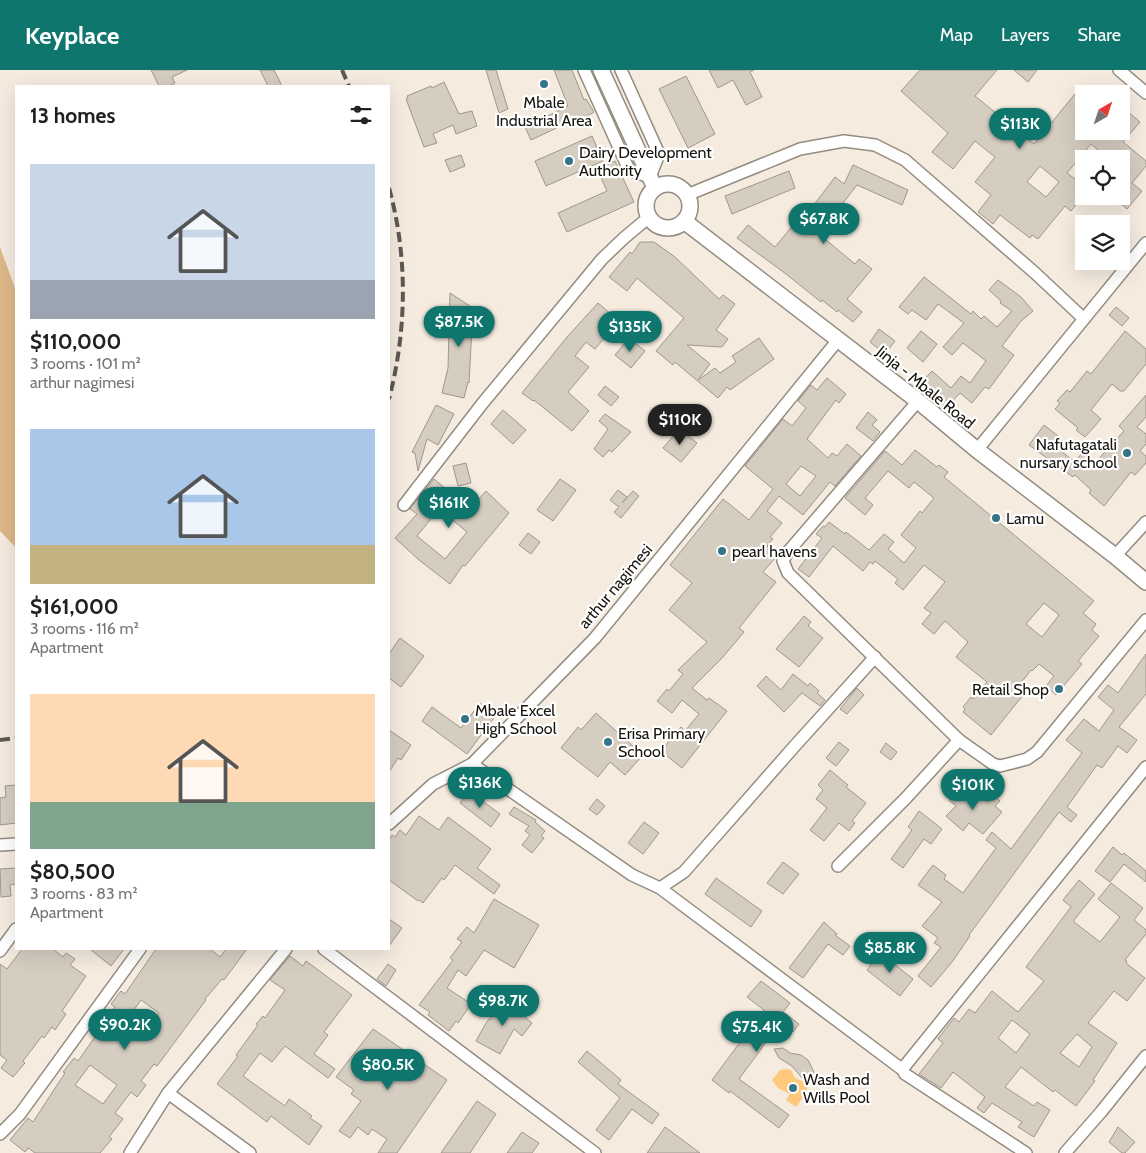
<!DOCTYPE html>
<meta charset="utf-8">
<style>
:root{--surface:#fff;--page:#f2f2f2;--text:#202124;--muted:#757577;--accent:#0f766e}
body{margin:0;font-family:Cabin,sans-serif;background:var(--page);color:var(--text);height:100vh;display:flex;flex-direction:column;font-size:19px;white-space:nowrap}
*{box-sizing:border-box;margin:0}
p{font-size:16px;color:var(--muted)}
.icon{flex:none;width:28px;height:28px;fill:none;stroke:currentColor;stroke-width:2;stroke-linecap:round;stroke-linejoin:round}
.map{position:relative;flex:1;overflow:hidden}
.side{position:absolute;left:15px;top:15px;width:375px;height:865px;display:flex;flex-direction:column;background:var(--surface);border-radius:0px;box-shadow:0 5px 20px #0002}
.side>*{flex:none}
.needle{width:32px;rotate:39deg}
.buttons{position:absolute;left:1075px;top:15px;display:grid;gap:10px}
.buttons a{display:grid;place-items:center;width:55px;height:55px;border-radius:0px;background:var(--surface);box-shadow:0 5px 20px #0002;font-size:25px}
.price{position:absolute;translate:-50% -42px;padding:0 11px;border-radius:18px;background:var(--accent);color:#fff;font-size:16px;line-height:32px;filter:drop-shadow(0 1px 2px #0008)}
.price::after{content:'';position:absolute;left:50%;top:30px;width:15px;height:11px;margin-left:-8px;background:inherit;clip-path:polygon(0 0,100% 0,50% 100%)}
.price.current{background:#222;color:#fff}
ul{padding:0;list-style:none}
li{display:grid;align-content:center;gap:10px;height:265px;padding:0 15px}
li span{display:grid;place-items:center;height:155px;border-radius:0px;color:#555}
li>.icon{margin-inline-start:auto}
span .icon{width:90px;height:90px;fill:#fffc;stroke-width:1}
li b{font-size:21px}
h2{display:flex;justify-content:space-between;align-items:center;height:60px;padding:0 15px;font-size:21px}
header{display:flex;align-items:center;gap:30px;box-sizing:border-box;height:70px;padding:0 25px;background:var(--accent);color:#fff}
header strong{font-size:24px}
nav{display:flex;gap:28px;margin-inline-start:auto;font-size:18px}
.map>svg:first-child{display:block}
.green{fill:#ddb888}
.water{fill:#ffc87d}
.building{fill:#d6cdc1;stroke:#a0978c;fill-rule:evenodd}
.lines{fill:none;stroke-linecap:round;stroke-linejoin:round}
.minor-casing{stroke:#958c81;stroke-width:14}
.major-casing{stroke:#958c81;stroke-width:18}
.minor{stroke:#fff;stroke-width:11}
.major{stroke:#fff;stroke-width:15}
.rail{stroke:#5e5952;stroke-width:4;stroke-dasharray:10 5;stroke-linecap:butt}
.poi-dot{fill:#357389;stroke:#fff;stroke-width:2}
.labels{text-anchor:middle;stroke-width:4.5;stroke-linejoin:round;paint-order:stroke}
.poi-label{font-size:16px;fill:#17140f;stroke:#fff;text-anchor:start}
.street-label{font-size:16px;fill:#17140f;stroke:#fff}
</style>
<header>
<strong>Keyplace</strong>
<nav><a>Map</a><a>Layers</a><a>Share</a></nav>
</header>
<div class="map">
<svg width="1146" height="1083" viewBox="0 0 1146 1083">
<rect width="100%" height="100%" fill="#f5ebdf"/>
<!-- green -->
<polygon class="green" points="0,177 16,221 16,478 0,461"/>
<!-- water -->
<polygon class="water" points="786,999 791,1000 795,1008 804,1012 807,1018 807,1022 796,1037 786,1030 790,1024 778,1018 772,1010 780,1000"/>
<!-- building -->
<g class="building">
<polygon points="151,0 187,0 172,7 175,13 169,16 159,16"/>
<polygon points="260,0 274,0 282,16 268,16"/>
<polygon points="486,0 496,0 508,39 499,43"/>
<polygon points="554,0 572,0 584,30 586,29 594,42 582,49 580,47 531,70 525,57 568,36"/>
<polygon points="709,0 754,0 750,2 762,27 746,35 733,10 718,18"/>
<path d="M 920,0 L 997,0 L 975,26 L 1034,74 L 1075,24 L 1084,32 L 1084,61 L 1121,61 L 1121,36 L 1140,52 L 1123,72 L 1146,91 L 1146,96 L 1132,113 L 1142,121 L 1127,139 L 1112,126 L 1121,126 L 1121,89 L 1109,89 L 1091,74 L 1067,103 L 1084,116 L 1084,125 L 1071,141 L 1065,136 L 1038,169 L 1032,165 L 1030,168 L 1000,145 L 993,154 L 978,142 L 991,125 L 975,112 L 995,87 L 975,71 L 953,99 L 932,82 L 948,63 L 901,21 ZM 1040,96 L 1059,112 L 1046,127 L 1027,112 Z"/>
<polygon points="1014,0 1037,0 1028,12"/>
<polygon points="686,6 715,64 688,78 659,19"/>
<polygon points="444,12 459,44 472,41 477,56 456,64 453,55 433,64 437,73 424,77 406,29 408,28 407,26 431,16 432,18"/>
<polygon points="592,66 603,91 546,116 535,91"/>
<polygon points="461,85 465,96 450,102 445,90"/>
<polygon points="615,91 634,132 567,162 558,143 607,121 597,99"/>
<polygon points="853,95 908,120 902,135 857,115 819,164 855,194 859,189 872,199 847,229 862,242 853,252 838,240 837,242 822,230 821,232 786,204 737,168 748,155 775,177 804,142 807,144 835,107 844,114"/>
<polygon points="789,101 795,118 732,144 725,126"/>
<polygon points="640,172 654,172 675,187 719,229 723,225 735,234 716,260 728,269 722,277 687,275 710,294 698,310 715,298 720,303 736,292 732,286 759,268 774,289 730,320 727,317 718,328 675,292 673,295 656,281 684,248 637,208 627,221 609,207 630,182 632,184"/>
<polygon points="924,207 971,244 973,241 981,249 984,246 997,257 1012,241 1000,233 1001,231 989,220 998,210 1021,227 1033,241 1021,251 1002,276 1014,285 989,319 985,317 972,333 960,323 946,338 920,314 932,301 951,318 961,306 970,313 986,291 963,273 952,285 943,277 964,253 938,234 926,250 912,240 908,244 899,237"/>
<polygon points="450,223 473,238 469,313 468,312 464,328 442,323 448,298"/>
<polygon points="598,233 619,251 595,279 586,272 575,286 589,297 568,322 589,341 572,361 534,330 533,331 522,323 567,267"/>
<polygon points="1116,237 1129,248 1122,256 1109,245"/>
<polygon points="879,259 895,271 885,284 870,272"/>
<polygon points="921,261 937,274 923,292 907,278"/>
<polygon points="1125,261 1146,279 1146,294 1124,321 1120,321 1112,314 1091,340 1101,349 1085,367 1076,360 1078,358 1055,339 1060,333 1057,331 1067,320 1070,322 1087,301 1091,304"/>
<polygon points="629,268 645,281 631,298 615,285"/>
<path d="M 827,308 L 846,324 L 839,333 L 836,330 L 807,369 L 828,388 L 832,383 L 837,386 L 847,374 L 861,386 L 835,416 L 830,412 L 803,445 L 779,426 L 767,441 L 782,453 L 770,467 L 773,469 L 767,476 L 778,485 L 763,502 L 776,512 L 739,558 L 744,562 L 722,588 L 692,618 L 707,630 L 709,628 L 727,641 L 682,698 L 661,681 L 681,657 L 685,661 L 699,644 L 682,630 L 672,643 L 657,631 L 667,619 L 669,621 L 683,604 L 678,600 L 707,572 L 669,540 L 692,513 L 670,495 L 723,429 L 749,450 L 773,419 L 745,396 L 783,349 L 792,356 L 806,338 L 798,331 L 811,315 L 817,320 ZM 801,396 L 816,406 L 800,426 L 786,414 Z"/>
<polygon points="605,316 619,327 611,336 598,325"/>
<polygon points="1146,325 1146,347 1137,357 1146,364 1146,374 1140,381 1146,386 1146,393 1135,405 1131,402 1104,436 1089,423 1091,420 1075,405 1073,407 1029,375 1044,355 1058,366 1052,374 1075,392 1082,383 1095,393 1124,361 1119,356"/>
<polygon points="436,335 454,344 438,375 427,369 418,401 415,383 412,382"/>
<polygon points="503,340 526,360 513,374 491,354"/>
<polygon points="868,342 877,350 872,355 880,362 873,371 856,358"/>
<polygon points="605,344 631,362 612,382 609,380 603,387 594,379 608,359 599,351"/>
<polygon points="679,359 697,373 681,392 663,378"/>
<path d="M 915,380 L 937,397 L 939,395 L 948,402 L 944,407 L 1094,531 L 1083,543 L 1096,554 L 1092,560 L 1099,566 L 1078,591 L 1082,594 L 1056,625 L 1046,616 L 1054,606 L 1039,594 L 1032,601 L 1031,600 L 1017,618 L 1024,624 L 991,665 L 963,642 L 965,639 L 963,637 L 971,627 L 973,629 L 987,612 L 956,587 L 968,572 L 945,551 L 934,564 L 922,554 L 931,543 L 924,538 L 945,512 L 924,495 L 903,520 L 895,513 L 898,509 L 875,491 L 873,494 L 870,492 L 863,501 L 833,476 L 809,507 L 798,499 L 822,468 L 816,464 L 823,456 L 825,457 L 829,452 L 845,464 L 846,462 L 869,480 L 884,464 L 894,472 L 888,479 L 904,493 L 916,478 L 901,465 L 920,441 L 922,443 L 934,428 L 914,412 L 909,418 L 888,401 L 865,428 L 873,435 L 865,445 L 845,428 L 885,381 L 902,395 ZM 1044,533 L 1059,545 L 1042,567 L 1026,554 Z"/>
<polygon points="466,393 471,413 458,416 453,396"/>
<path d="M 434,409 L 470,439 L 486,421 L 509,443 L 465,496 L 463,495 L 450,514 L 419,490 L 395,468 L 417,444 L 410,439 ZM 439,439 L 467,462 L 445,489 L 417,466 Z"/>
<polygon points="560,409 576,420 553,451 537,440"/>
<polygon points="618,420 627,427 622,433 633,421 639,426 621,448 614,442 619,437 610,430"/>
<polygon points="528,463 540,472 531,484 519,475"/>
<polygon points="804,546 811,552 808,556 823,568 799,597 776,579"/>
<polygon points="400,568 424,586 401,617 389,608 389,584"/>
<polygon points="1146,584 1146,624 1119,657 1137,670 1127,683 1118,676 1102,698 1097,695 1067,737 1077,745 1071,752 1059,742 969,865 970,866 952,892 931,917 918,906 941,877 934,873 938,868 922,856 942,832 918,815 933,795 946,805 944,809 963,823 996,778 986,770 992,762 1011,779 1082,683 1066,670 1084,649 1099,661 1114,640 1098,627 1108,615 1118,623"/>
<polygon points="793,604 808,616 810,613 819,621 817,623 825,630 820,636 802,623 784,642 757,616 766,606 781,620"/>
<polygon points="857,618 864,625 847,644 840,639"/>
<polygon points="480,633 496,645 467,684 422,651 432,637 461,658"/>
<polygon points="596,643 643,685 625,705 610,692 598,707 561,678 578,657 581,660"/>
<polygon points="389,660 411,675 401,690 398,688 389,702"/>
<polygon points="839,672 849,680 836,696 826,688"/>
<polygon points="886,673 897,682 891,690 880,682"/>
<polygon points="830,700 848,715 846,717 866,733 852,751 855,753 849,761 839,753 824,771 810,760 827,738 816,729 823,720 818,715"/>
<polygon points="16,715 16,753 0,755 0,728 6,727 5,716"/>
<polygon points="961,718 967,724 971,719 988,732 993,726 1000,731 995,736 1002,742 983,764 969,753 963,761 946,746 956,736 949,730"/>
<polygon points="469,721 500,744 491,757 460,733"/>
<polygon points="597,729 605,736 597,745 589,739"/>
<polygon points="514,737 536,750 535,752 545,761 541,766 544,768 532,783 522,775 530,765 525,761 529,756 509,744"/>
<polygon points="919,741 942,759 931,774 924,769 903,798 891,789 912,760 908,757"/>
<polygon points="419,746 439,760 448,747 491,779 477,798 500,815 494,824 455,795 444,810 442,808 423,833 419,830 418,831 389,810 389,770 392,765 395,767 400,760 406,765"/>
<polygon points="644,752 659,763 643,784 628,773"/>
<polygon points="1113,777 1122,785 1124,783 1146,801 1146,812 1124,794 1110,812 1095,801"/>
<polygon points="783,792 799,804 783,824 767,813"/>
<polygon points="16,798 16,814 10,815 11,826 1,827 0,799"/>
<polygon points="716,808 762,841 751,857 705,824"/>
<path d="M 1079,810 L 1095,824 L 1074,850 L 1074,852 L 1100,872 L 1120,847 L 1098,829 L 1111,813 L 1143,838 L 1134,850 L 1146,860 L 1146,864 L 1125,890 L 1127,891 L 1126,893 L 1145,908 L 1127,931 L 1114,921 L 1088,953 L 1117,973 L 1093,1010 L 1095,1011 L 1076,1036 L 1055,1020 L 1053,1022 L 1021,997 L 1005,1017 L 1034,1036 L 1037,1032 L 1050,1040 L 1034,1067 L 1018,1057 L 1022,1052 L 992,1033 L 984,1043 L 977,1038 L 985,1027 L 953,1002 L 941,1018 L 919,1004 L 943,973 L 938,969 L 954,948 L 959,952 L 969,939 L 975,943 L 992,921 L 1018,942 L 1044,911 L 1026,897 L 1071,837 L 1063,830 ZM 1012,950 L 1030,964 L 1016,983 L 998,968 ZM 1077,964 L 1092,977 L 1079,997 L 1060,983 Z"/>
<polygon points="494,829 539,855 514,898 484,880 466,906 458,900 447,918 471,934 458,953 456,951 449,961 428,945 430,942 419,935 453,890 450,888 462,872 457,869 467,857 474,863"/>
<polygon points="389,849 402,858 389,876"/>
<polygon points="824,852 837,864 835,865 850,876 843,885 828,874 803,908 789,898"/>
<polygon points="22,879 53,879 63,887 66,883 75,889 70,895 86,906 62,941 66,944 55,960 52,957 44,968 42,966 23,991 25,993 13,1007 1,998 7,990 0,985 0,894 7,899"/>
<polygon points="90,879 124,879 111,896"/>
<path d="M 156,879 L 210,879 L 220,887 L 226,879 L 247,879 L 224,910 L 222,909 L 205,929 L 206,930 L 157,996 L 154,994 L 141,1011 L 146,1015 L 137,1027 L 131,1022 L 115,1043 L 123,1049 L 109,1067 L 112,1069 L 100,1083 L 35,1083 L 28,1078 L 25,1082 L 10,1070 L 28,1048 L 33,1052 L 65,1003 L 63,1002 L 74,988 L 78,991 L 104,954 L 102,953 L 115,937 L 111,934 L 121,921 L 125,924 ZM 141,930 L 159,943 L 143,964 L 126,951 ZM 90,995 L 117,1015 L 103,1034 L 75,1015 Z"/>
<polygon points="880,883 913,909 900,926 867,900"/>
<polygon points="290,886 303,896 306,891 352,925 324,962 328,965 314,984 335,999 328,1008 285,976 272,992 260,983 243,1006 285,1036 289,1029 312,1046 310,1048 322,1056 309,1075 271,1046 267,1052 217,1014 238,986 236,985 258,955 256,954 263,946 265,948 285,920 270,910"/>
<polygon points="388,894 396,900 386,916 377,909"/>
<polygon points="761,911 790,933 783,942 799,954 793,962 781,952 739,1009 789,1045 779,1058 730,1021 729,1023 712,1010 764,940 747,927"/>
<polygon points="505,930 532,953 522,966 514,959 500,984 476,971 486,953"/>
<polygon points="373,959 447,1010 397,1083 378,1083 387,1069 372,1059 368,1065 358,1057 350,1068 339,1061 361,1031 351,1024 354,1020 336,1007"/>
<polygon points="783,978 790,983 801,985 808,990 814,1002 813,1007 802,1008 792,996 779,988 774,979"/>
<polygon points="587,981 621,1010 618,1014 659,1044 652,1054 632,1039 609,1070 596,1060 620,1028 578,992"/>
<polygon points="477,1031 496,1044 470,1083 441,1083"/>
<polygon points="665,1057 700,1083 647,1083"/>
<polygon points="1118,1057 1135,1072 1125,1083 1122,1083 1109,1072"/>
<polygon points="522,1062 539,1073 532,1083 507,1083"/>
</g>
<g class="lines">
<!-- minor casing -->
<g class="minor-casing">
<g id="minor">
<polyline points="584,0 629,100 650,107 659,84 621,0"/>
<polyline points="1119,0 1146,23"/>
<polyline points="687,125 800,79 844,71 875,75 905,90 1035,203 1083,248"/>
<polyline points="918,331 787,483 783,491 788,503 959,670 993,694 1000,696 1012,693 1027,689 1037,682 1146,550"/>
<polyline points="977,380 1146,173"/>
<polyline points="404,435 482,334 602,189 624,168 649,147"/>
<polyline points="1115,486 1146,452"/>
<polyline points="472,694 632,805 660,818 684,802 792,679 875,587"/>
<polyline points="389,754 433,714 472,694 595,568 838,270"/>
<polyline points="0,775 16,774"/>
<polyline points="838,796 906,728 959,670"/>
<polyline points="660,818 903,1000 905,1004 1026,1083"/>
<polyline points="324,879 595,1083"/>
<polyline points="0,881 16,859"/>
<polyline points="903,1000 904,997 1146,697"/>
<polyline points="168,1023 250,1083"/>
<polyline points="0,1064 20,1044 140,879"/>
<polyline points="130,1083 168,1023 286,879"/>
<polyline points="1065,1083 1101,1042 1146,986"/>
</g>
</g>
<!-- major casing -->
<g class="major-casing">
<g id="major">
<polyline points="601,0 655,118"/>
<circle cx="668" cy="136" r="22"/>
<polyline points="684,151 918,331 977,380 1115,486 1146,512"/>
</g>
</g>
<!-- minor -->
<use href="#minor" class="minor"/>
<!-- major -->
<use href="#major" class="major"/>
<!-- rail -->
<g class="rail">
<polyline points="342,0 349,16"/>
<path d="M 389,118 C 408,186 407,260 389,329"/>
<polyline points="0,670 16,668"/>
</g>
</g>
<!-- markers -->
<g class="poi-dot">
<circle cx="544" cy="14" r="5"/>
<circle cx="569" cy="91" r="5"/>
<circle cx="1127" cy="383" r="5"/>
<circle cx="996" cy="448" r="5"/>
<circle cx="722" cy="481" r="5"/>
<circle cx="1059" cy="619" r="5"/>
<circle cx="465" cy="649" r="5"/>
<circle cx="608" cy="672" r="5"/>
<circle cx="793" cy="1018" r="5"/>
</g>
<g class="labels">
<!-- poi labels -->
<g class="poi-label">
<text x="544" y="38" text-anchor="middle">Mbale<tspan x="544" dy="18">Industrial Area</tspan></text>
<text x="579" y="88">Dairy Development<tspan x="579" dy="18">Authority</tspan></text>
<text x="1117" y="380" text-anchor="end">Nafutagatali<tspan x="1117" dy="18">nursary school</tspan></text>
<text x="1006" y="454">Lamu</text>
<text x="732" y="487">pearl havens</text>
<text x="1049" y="625" text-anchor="end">Retail Shop</text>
<text x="475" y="646">Mbale Excel<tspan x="475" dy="18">High School</tspan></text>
<text x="618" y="669">Erisa Primary<tspan x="618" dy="18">School</tspan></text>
<text x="803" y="1015">Wash and<tspan x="803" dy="18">Wills Pool</tspan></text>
</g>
<!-- street labels -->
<g class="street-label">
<text transform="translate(926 317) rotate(39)" y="6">Jinja - Mbale Road</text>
<text transform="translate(615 516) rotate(-50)" y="6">arthur nagimesi</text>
</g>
</g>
</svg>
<div class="buttons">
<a><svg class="needle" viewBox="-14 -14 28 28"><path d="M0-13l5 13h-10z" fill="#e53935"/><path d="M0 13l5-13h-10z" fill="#757577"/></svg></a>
<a><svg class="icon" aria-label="locate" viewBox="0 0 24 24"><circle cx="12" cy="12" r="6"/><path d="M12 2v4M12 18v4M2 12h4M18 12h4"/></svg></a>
<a><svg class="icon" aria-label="layers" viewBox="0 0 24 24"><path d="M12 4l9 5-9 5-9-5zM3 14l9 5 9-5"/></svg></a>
</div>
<b class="price" style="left:1020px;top:80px">$113K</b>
<b class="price" style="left:824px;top:175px">$67.8K</b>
<b class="price" style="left:459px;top:278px">$87.5K</b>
<b class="price" style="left:630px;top:283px">$135K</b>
<b class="price current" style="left:680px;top:376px">$110K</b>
<b class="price" style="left:449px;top:459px">$161K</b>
<b class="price" style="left:480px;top:739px">$136K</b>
<b class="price" style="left:973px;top:741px">$101K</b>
<b class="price" style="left:890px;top:904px">$85.8K</b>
<b class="price" style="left:503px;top:957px">$98.7K</b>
<b class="price" style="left:125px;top:981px">$90.2K</b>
<b class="price" style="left:757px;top:983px">$75.4K</b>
<b class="price" style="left:388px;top:1021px">$80.5K</b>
<section class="side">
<h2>13 homes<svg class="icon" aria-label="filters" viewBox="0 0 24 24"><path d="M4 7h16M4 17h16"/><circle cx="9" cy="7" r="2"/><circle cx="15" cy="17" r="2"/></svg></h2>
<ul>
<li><span style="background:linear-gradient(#c9d6e8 75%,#9aa5b1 0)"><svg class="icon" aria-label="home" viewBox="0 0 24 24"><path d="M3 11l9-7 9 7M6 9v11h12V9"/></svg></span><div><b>$110,000</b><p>3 rooms · 101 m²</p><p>arthur nagimesi</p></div></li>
<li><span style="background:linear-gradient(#a9c7e8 75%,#c2b280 0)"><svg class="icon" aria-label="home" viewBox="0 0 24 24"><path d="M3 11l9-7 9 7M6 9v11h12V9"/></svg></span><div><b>$161,000</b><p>3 rooms · 116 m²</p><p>Apartment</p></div></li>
<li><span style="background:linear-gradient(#ffd9b3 70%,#7fa58c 0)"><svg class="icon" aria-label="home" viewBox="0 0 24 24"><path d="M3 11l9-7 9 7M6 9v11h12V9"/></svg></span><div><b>$80,500</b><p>3 rooms · 83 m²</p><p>Apartment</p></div></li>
</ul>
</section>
</div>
